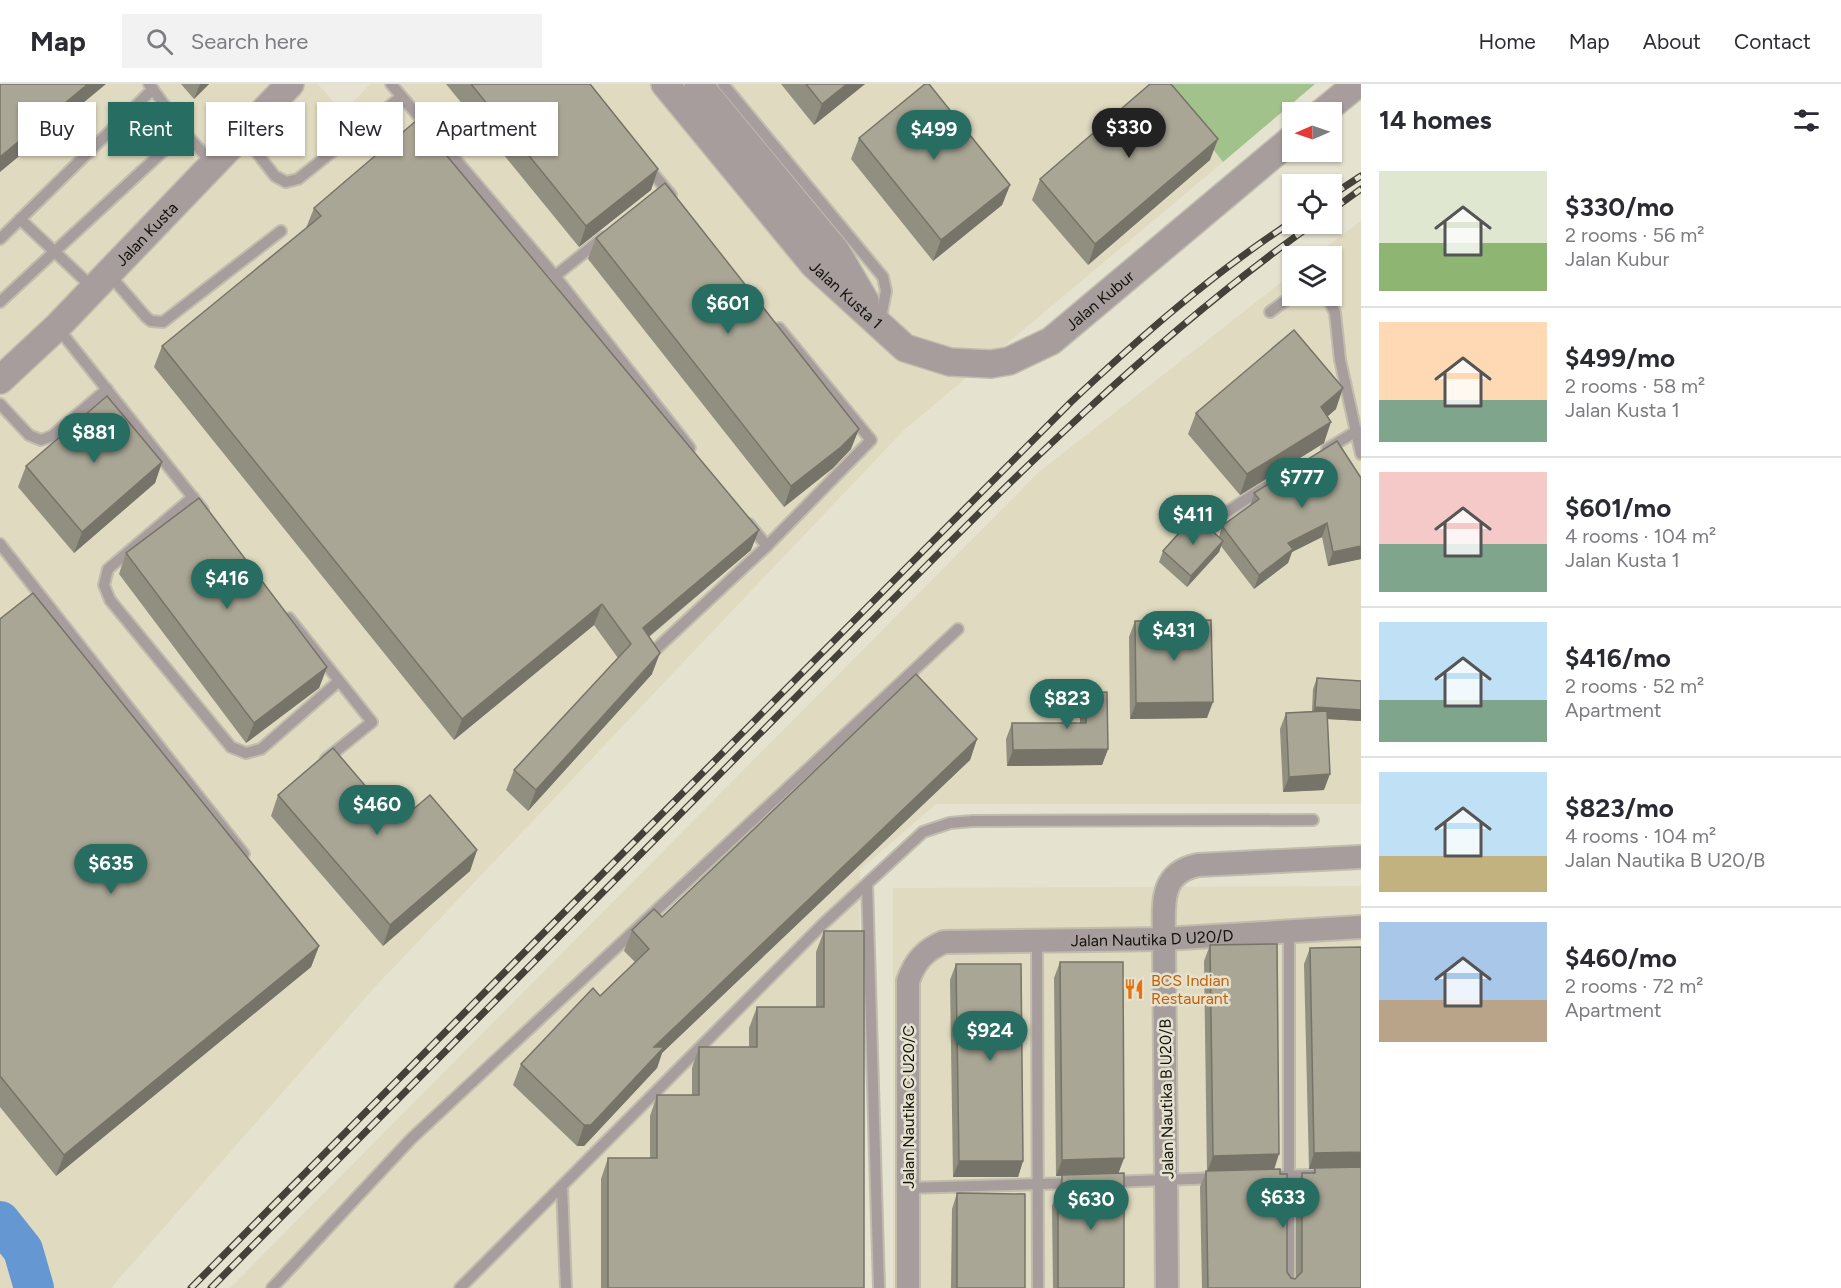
<!DOCTYPE html>
<meta charset="utf-8">
<style>
:root{--surface:#fff;--page:#f2f2f3;--text:#2b2b33;--muted:#7c7c81;--line:#e1e1e2;--accent:#276d61}
body{margin:0;font-family:Figtree,sans-serif;background:var(--page);color:var(--text);height:100vh;display:flex;flex-direction:column;font-size:22px;white-space:nowrap}
*{box-sizing:border-box;margin:0}
p{font-size:20px;color:var(--muted)}
.icon{flex:none;width:33px;height:33px;fill:none;stroke:currentColor;stroke-width:2;stroke-linecap:round;stroke-linejoin:round}
.map{position:relative;flex:1;overflow:hidden}
.side{display:flex;flex-direction:column;background:var(--surface);width:480px}
.side>*{flex:none}
.top-card{position:absolute;left:18px;top:18px;width:570px;height:54px;display:flex;gap:12px}
.needle{width:39px;rotate:268deg}
.tools{position:absolute;left:1282px;top:18px;display:grid;gap:12px}
.tools a{display:grid;place-items:center;width:60px;height:60px;border-radius:0px;background:var(--surface);box-shadow:0 2px 4px #0004;font-size:30px}
.price{position:absolute;translate:-50% -51px;padding:0 14px;border-radius:21px;background:var(--accent);color:#fff;font-size:20px;line-height:39px;filter:drop-shadow(0 2px 3px #0008)}
.price::after{content:'';position:absolute;left:50%;top:36px;width:18px;height:14px;margin-left:-9px;background:inherit;clip-path:polygon(0 0,100% 0,50% 100%)}
.price.on{background:#222;color:#fff}
ul{padding:0;list-style:none}
li{display:flex;align-items:center;gap:18px;height:150px;padding:0 18px}
li+li{border-top:2px solid var(--line)}
li span{display:grid;place-items:center;flex:none;width:168px;height:120px;border-radius:0px;color:#555}
li>.icon{margin-inline-start:auto}
span .icon{width:72px;height:72px;fill:#fffc;stroke-width:1}
li b{font-size:26px}
h2{display:flex;justify-content:space-between;align-items:center;height:72px;padding:0 18px;font-size:26px}
.pill{padding:0 21px;border-radius:0px;background:var(--surface);box-shadow:0 2px 4px #0004;font-size:21px;line-height:54px}
.pill.on{background:var(--accent);color:#fff}
header{display:flex;align-items:center;gap:36px;box-sizing:border-box;height:84px;padding:0 30px;background:var(--surface);border-bottom:2px solid var(--line)}
header strong{font-size:28px}
nav{display:flex;gap:33px;margin-inline-start:auto;font-size:21px}
.search{width:420px;height:54px;background:var(--page);display:flex;align-items:center;gap:15px;box-sizing:border-box;padding:0 21px;border-radius:0px;color:var(--muted);font-size:22px}
main{display:flex;flex:1;min-height:0}
.map>svg:first-child{display:block}
.built{fill:#dfdac0}
.green{fill:#a2c28c}
.lines{fill:none;stroke-linecap:round;stroke-linejoin:round}
.river{stroke:#6597d2;stroke-width:40}
.service-casing{stroke:#c0bdad;stroke-width:14}
.minor-casing{stroke:#c0bdad;stroke-width:26}
.tertiary-casing{stroke:#c0bdad;stroke-width:30}
.service{stroke:#a79d9d;stroke-width:10}
.minor{stroke:#a79d9d;stroke-width:22}
.tertiary{stroke:#a79d9d;stroke-width:27}
.rail-casing{stroke:#434138;stroke-width:7}
.rail{stroke:#e6e2d0;stroke-width:4.5;stroke-dasharray:14;stroke-linecap:butt}
.wall{fill:#918f80}
.shaded-wall{fill:#767468}
.building{fill:#a9a695;stroke:#767468;stroke-width:1.5}
.labels{text-anchor:middle;stroke-width:5;stroke-linejoin:round;paint-order:stroke}
.street-label{font-size:16px;fill:#13120c;stroke:#e6e2d0}
.food-label{font-size:16px;fill:#c56008;stroke:#e6e2d0;text-anchor:start}
</style>
<header>
<strong>Map</strong>
<div class="search"><svg class="icon" aria-label="search" viewBox="0 0 24 24"><circle cx="10" cy="10" r="6"/><path d="M15 15l6 6"/></svg>Search here</div>
<nav><a>Home</a><a>Map</a><a>About</a><a>Contact</a></nav>
</header>
<main>
<div class="map">
<svg width="1361" height="1204" viewBox="0 0 1361 1204">
<rect width="100%" height="100%" fill="#e6e2d0"/>
<!-- built -->
<g class="built">
<polygon points="0,0 318,0 343,29 370,0 1163,0 1223,78 903,347 374,904 111,1204 0,1204"/>
<polygon points="1361,137 1361,720 936,720 860,786 856,1204 230,1204 1039,388 1293,189 1293,212 1332,212 1332,172 1314,172"/>
<polygon points="1361,802 1361,1204 893,1204 893,804"/>
</g>
<!-- green -->
<polygon class="green" points="1163,0 1315,0 1223,78"/>
<g class="lines">
<!-- river -->
<polyline class="river" points="0,1137 23,1166 34,1204"/>
<!-- service casing -->
<g class="service-casing">
<g id="service">
<polyline points="391,0 555,192 690,364"/>
<polyline points="723,0 883,193 886,207 880,238"/>
<polyline points="184,48 214,81"/>
<polyline points="243,51 275,92 286,98 298,95 401,13"/>
<polyline points="646,81 671,111"/>
<polyline points="20,135 93,204"/>
<polyline points="0,155 153,5"/>
<polyline points="108,189 146,233 151,237 163,238 281,147"/>
<polyline points="555,192 604,153"/>
<polyline points="1327,212 1335,229 1340,276 1361,370"/>
<polyline points="0,218 184,48 149,0"/>
<polyline points="1270,228 1293,211"/>
<polyline points="57,243 203,426"/>
<polyline points="0,320 29,351 41,356 52,352 107,305"/>
<polyline points="1327,365 1355,348 1361,348"/>
<polyline points="193,413 108,485 104,501 110,516 231,663 246,669 261,665 339,597"/>
<polyline points="1219,433 1265,403"/>
<polyline points="749,440 767,462"/>
<polyline points="0,460 244,770"/>
<polyline points="289,534 372,638 326,675"/>
<polyline points="655,566 767,462 871,356 779,244"/>
<polyline points="867,800 879,1204"/>
<polyline points="1289,847 1289,1204"/>
<polyline points="1037,857 1038,1204"/>
<polyline points="1274,1092 1315,1091"/>
<polyline points="1112,1098 1216,1094"/>
<polyline points="562,1103 566,1204"/>
<polyline points="908,1104 1073,1099"/>
<polyline points="272,1204 411,1055 958,545"/>
<polyline points="460,1204 823,840 923,748 950,739 973,737 1313,736"/>
</g>
</g>
<!-- minor casing -->
<g class="minor-casing">
<g id="minor">
<path id="s1" d="M 908,1204 L 908,897 C 915,877 925,866 944,858 L 1164,855 L 1361,843"/>
<path d="M 1167,1204 L 1164,855 C 1164,822 1158,789 1198,781 L 1361,773"/>
</g>
</g>
<!-- tertiary casing -->
<g class="tertiary-casing">
<g id="tertiary">
<path id="s2" d="M 665,0 L 814,181 L 905,264 L 950,278 L 991,280 L 1009,277 L 1051,257 L 1293,54"/>
<polyline points="698,0 836,167 865,217"/>
<polyline points="1323,28 1357,0"/>
<path id="s3" d="M 0,296 L 57,243 L 290,0"/>
</g>
</g>
<!-- service -->
<use href="#service" class="service"/>
<!-- minor -->
<use href="#minor" class="minor"/>
<!-- tertiary -->
<use href="#tertiary" class="tertiary"/>
<!-- rail casing -->
<g class="rail-casing">
<g id="rail">
<polyline points="1332,111 1361,92"/>
<polyline points="1332,126 1361,105"/>
<path d="M 191,1204 L 1071,318 C 1140,253 1213,189 1293,137"/>
<path d="M 211,1204 C 408,1005 605,806 802,607 C 965,444 1124,274 1313,140"/>
</g>
</g>
<!-- rail -->
<use href="#rail" class="rail"/>
</g>
<!-- wall -->
<g class="wall">
<polygon points="181,0 209,0 194,15"/>
<polygon points="446,0 590,0 658,85 651,106 579,163"/>
<polygon points="781,0 865,0 814,41"/>
<polygon points="859,54 1010,101 1002,121 933,177 851,75"/>
<polygon points="1210,76 1088,181 1032,116 1040,95"/>
<polygon points="314,124 751,466 649,553 652,590 528,727 506,706 514,686 618,574 594,541 454,656 154,283 162,262 306,144"/>
<polygon points="596,154 851,365 833,384 784,423 588,175"/>
<polygon points="1336,325 1328,332 1324,359 1240,411 1188,350 1196,329"/>
<polygon points="162,378 155,399 74,469 18,403 26,382"/>
<polygon points="1361,394 1361,475 1328,482 1322,453 1292,468 1288,479 1254,505 1221,462 1219,468 1187,503 1159,478 1163,467 1219,453 1222,442 1250,422 1254,409"/>
<polygon points="126,469 327,583 319,604 246,659 119,490"/>
<polygon points="0,535 319,862 311,883 56,1092 0,1023"/>
<polygon points="1135,537 1207,634 1130,635 1129,553"/>
<polygon points="1317,594 1361,597 1361,637 1327,635 1324,706 1283,708 1280,645 1286,629 1312,627 1313,605"/>
<polygon points="1086,609 1108,665 1102,681 1007,682 1006,655 1012,639 1080,639 1080,625"/>
<polygon points="977,655 970,676 662,969 657,984 584,1062 577,1062 513,1001 521,980 600,912 635,878 624,867 632,846 662,833"/>
<polygon points="278,711 397,739 477,766 470,787 383,862 271,732"/>
<polygon points="824,847 864,1204 601,1204 601,1095 608,1074 650,1074 650,1032 657,1011 692,1011 692,984 699,963 749,963 749,944 757,923 816,923 816,868"/>
<polygon points="1210,861 1274,1085 1287,1188 1291,1194 1295,1195 1296,1194 1296,1105 1302,1089 1313,1089 1314,1085 1309,1085 1304,880 1310,864 1361,1204 1202,1204 1200,1103 1206,1087 1207,1087 1204,877"/>
<polygon points="1060,878 1124,1074 1118,1090 1124,1204 1053,1204 1052,1122 1062,1092 1056,1092 1054,894"/>
<polygon points="956,880 1023,1077 1018,1093 953,1093 950,896"/>
<polygon points="957,1109 1025,1204 951,1204 952,1125"/>
</g>
<!-- shaded-wall -->
<g class="shaded-wall">
<polygon points="88,0 106,0 0,88 0,73"/>
<polygon points="200,0 209,0 194,15"/>
<polygon points="847,0 865,0 814,41 822,20"/>
<polygon points="1218,55 1210,76 1088,181 1095,160"/>
<polygon points="658,85 651,106 579,163 586,142"/>
<polygon points="1010,101 1002,121 933,177 941,156"/>
<polygon points="1343,304 1336,325 1314,344 1321,323"/>
<polygon points="1331,338 1324,359 1240,411 1247,390"/>
<polygon points="859,345 851,365 833,384 784,423 791,402"/>
<polygon points="162,378 155,399 74,469 82,448"/>
<polygon points="1327,439 1322,453 1292,468 1288,479 1254,505 1259,491 1288,459"/>
<polygon points="759,446 751,466 635,564 643,544"/>
<polygon points="1223,457 1219,468 1187,503 1191,492"/>
<polygon points="1361,462 1361,475 1328,482 1333,468"/>
<polygon points="602,520 594,541 454,656 462,635"/>
<polygon points="660,569 652,590 528,727 536,706"/>
<polygon points="327,583 319,604 246,659 254,639"/>
<polygon points="1213,618 1207,634 1130,635 1136,619"/>
<polygon points="1315,623 1361,626 1361,637 1311,634"/>
<polygon points="977,655 970,676 662,969 657,984 584,1062 577,1062 584,1041 654,963"/>
<polygon points="1108,665 1102,681 1007,682 1013,666"/>
<polygon points="1330,690 1324,706 1283,708 1289,693"/>
<polygon points="477,766 470,787 383,862 390,841"/>
<polygon points="319,862 311,883 56,1092 64,1071"/>
<polygon points="1361,1068 1361,1084 1309,1085 1314,1069"/>
<polygon points="1279,1070 1274,1086 1207,1088 1213,1072"/>
<polygon points="1124,1074 1118,1090 1056,1092 1062,1076"/>
<polygon points="959,1077 1023,1077 1018,1093 953,1093"/>
</g>
<!-- building -->
<g class="building">
<polygon points="0,0 88,0 0,73"/>
<polygon points="471,0 590,0 658,85 586,142"/>
<polygon points="806,0 847,0 822,20"/>
<polygon points="925,0 929,0 1010,101 941,156 859,54"/>
<polygon points="1150,0 1171,0 1218,55 1095,160 1040,95"/>
<polygon points="417,36 759,446 643,544 660,569 536,706 514,686 631,560 602,520 462,635 162,262 321,132 314,124"/>
<polygon points="665,99 859,345 841,363 791,402 596,154"/>
<polygon points="1294,246 1343,304 1321,323 1331,338 1247,390 1196,329"/>
<polygon points="107,312 162,378 82,448 26,382"/>
<polygon points="1337,357 1361,394 1361,462 1333,468 1327,439 1288,459 1293,465 1259,491 1222,442 1259,415 1254,409"/>
<polygon points="199,414 327,583 254,639 126,469"/>
<polygon points="1195,431 1223,457 1191,492 1163,467"/>
<polygon points="33,509 319,862 64,1071 0,992 0,535"/>
<polygon points="1211,536 1213,618 1136,619 1135,537"/>
<polygon points="916,590 977,655 654,963 664,963 591,1041 584,1041 521,980 593,904 600,912 649,865 632,846 654,825 662,833"/>
<polygon points="1317,594 1361,597 1361,626 1315,623"/>
<polygon points="1107,608 1108,665 1013,666 1012,639 1086,639 1086,609"/>
<polygon points="1327,627 1330,690 1289,693 1286,629"/>
<polygon points="333,664 397,739 430,711 477,766 390,841 278,711"/>
<polygon points="824,847 864,847 864,1204 608,1204 608,1074 657,1074 657,1011 699,1011 699,963 757,963 757,923 824,923"/>
<polygon points="1277,860 1279,1070 1213,1072 1210,861"/>
<polygon points="1361,863 1361,1068 1314,1069 1310,864"/>
<polygon points="1060,878 1123,878 1124,1074 1062,1076"/>
<polygon points="956,880 1021,880 1023,1077 959,1077"/>
<polygon points="1361,1083 1361,1204 1208,1204 1206,1087 1280,1085 1280,1090 1287,1090 1287,1188 1291,1194 1295,1195 1302,1188 1302,1089 1315,1089 1315,1084"/>
<polygon points="1124,1089 1124,1204 1058,1204 1058,1106 1062,1106 1062,1091"/>
<polygon points="957,1109 1025,1110 1025,1204 957,1204"/>
</g>
<!-- icons -->
<defs>
<g id="restaurant-bare" transform="scale(1.62)"><path d="M-5-6h1v4h1v-4h1v4h1v-4h1v5L-1.5 .5V6h-2V.5L-5-1ZM5-6V6H3V1.5H1.5Q1.5-4 5-6Z" fill="#e8710a" stroke="#e6e2d0" stroke-width="2.5" paint-order="stroke"/></g>
</defs>
<g fill-rule="evenodd">
<use href="#restaurant-bare" x="1134" y="905"/>
</g>
<g class="labels">
<!-- street labels -->
<g class="street-label">
<text dy="6" stroke="none"><textPath href="#s3" startOffset="207">Jalan Kusta</textPath></text>
<text dy="6" stroke="none"><textPath href="#s2" startOffset="278">Jalan Kusta 1</textPath></text>
<text dy="6" stroke="none"><textPath href="#s2" startOffset="574">Jalan Kubur</textPath></text>
<text dy="6" stroke="none"><textPath href="#s1" startOffset="570">Jalan Nautika D U20/D</textPath></text>
<text transform="translate(1166 1015) rotate(-91)" y="6">Jalan Nautika B U20/B</text>
<text transform="translate(908 1023) rotate(-90)" y="6">Jalan Nautika C U20/C</text>
</g>
<!-- food labels -->
<g class="food-label">
<text x="1151" y="902">BCS Indian<tspan x="1151" dy="18">Restaurant</tspan></text>
</g>
</g>
</svg>
<div class="tools">
<a><svg class="needle" viewBox="-14 -14 28 28"><path d="M0-13l5 13h-10z" fill="#e53935"/><path d="M0 13l5-13h-10z" fill="#7c7c81"/></svg></a>
<a><svg class="icon" aria-label="locate" viewBox="0 0 24 24"><circle cx="12" cy="12" r="6"/><path d="M12 2v4M12 18v4M2 12h4M18 12h4"/></svg></a>
<a><svg class="icon" aria-label="layers" viewBox="0 0 24 24"><path d="M12 4l9 5-9 5-9-5zM3 14l9 5 9-5"/></svg></a>
</div>
<b class="price on" style="left:1129px;top:75px">$330</b>
<b class="price" style="left:934px;top:77px">$499</b>
<b class="price" style="left:728px;top:251px">$601</b>
<b class="price" style="left:94px;top:380px">$881</b>
<b class="price" style="left:1302px;top:425px">$777</b>
<b class="price" style="left:1193px;top:462px">$411</b>
<b class="price" style="left:227px;top:526px">$416</b>
<b class="price" style="left:1174px;top:578px">$431</b>
<b class="price" style="left:1067px;top:646px">$823</b>
<b class="price" style="left:377px;top:752px">$460</b>
<b class="price" style="left:111px;top:811px">$635</b>
<b class="price" style="left:990px;top:978px">$924</b>
<b class="price" style="left:1283px;top:1145px">$633</b>
<b class="price" style="left:1091px;top:1147px">$630</b>
<div class="top-card">
<a class="pill">Buy</a>
<a class="pill on">Rent</a>
<a class="pill">Filters</a>
<a class="pill">New</a>
<a class="pill">Apartment</a>
</div>
</div>
<section class="side">
<h2>14 homes<svg class="icon" aria-label="filters" viewBox="0 0 24 24"><path d="M4 7h16M4 17h16"/><circle cx="9" cy="7" r="2"/><circle cx="15" cy="17" r="2"/></svg></h2>
<ul>
<li><span style="background:linear-gradient(#dfe7d0 60%,#8fb573 0)"><svg class="icon" aria-label="home" viewBox="0 0 24 24"><path d="M3 11l9-7 9 7M6 9v11h12V9"/></svg></span><div><b>$330/mo</b><p>2 rooms · 56 m²</p><p>Jalan Kubur</p></div></li>
<li><span style="background:linear-gradient(#ffd9b3 65%,#7fa58c 0)"><svg class="icon" aria-label="home" viewBox="0 0 24 24"><path d="M3 11l9-7 9 7M6 9v11h12V9"/></svg></span><div><b>$499/mo</b><p>2 rooms · 58 m²</p><p>Jalan Kusta 1</p></div></li>
<li><span style="background:linear-gradient(#f6c9c9 60%,#7fa58c 0)"><svg class="icon" aria-label="home" viewBox="0 0 24 24"><path d="M3 11l9-7 9 7M6 9v11h12V9"/></svg></span><div><b>$601/mo</b><p>4 rooms · 104 m²</p><p>Jalan Kusta 1</p></div></li>
<li><span style="background:linear-gradient(#bfe0f5 65%,#7fa58c 0)"><svg class="icon" aria-label="home" viewBox="0 0 24 24"><path d="M3 11l9-7 9 7M6 9v11h12V9"/></svg></span><div><b>$416/mo</b><p>2 rooms · 52 m²</p><p>Apartment</p></div></li>
<li><span style="background:linear-gradient(#bfe0f5 70%,#c2b280 0)"><svg class="icon" aria-label="home" viewBox="0 0 24 24"><path d="M3 11l9-7 9 7M6 9v11h12V9"/></svg></span><div><b>$823/mo</b><p>4 rooms · 104 m²</p><p>Jalan Nautika B U20/B</p></div></li>
<li><span style="background:linear-gradient(#a9c7e8 65%,#b9a48a 0)"><svg class="icon" aria-label="home" viewBox="0 0 24 24"><path d="M3 11l9-7 9 7M6 9v11h12V9"/></svg></span><div><b>$460/mo</b><p>2 rooms · 72 m²</p><p>Apartment</p></div></li>
</ul>
</section>
</main>
